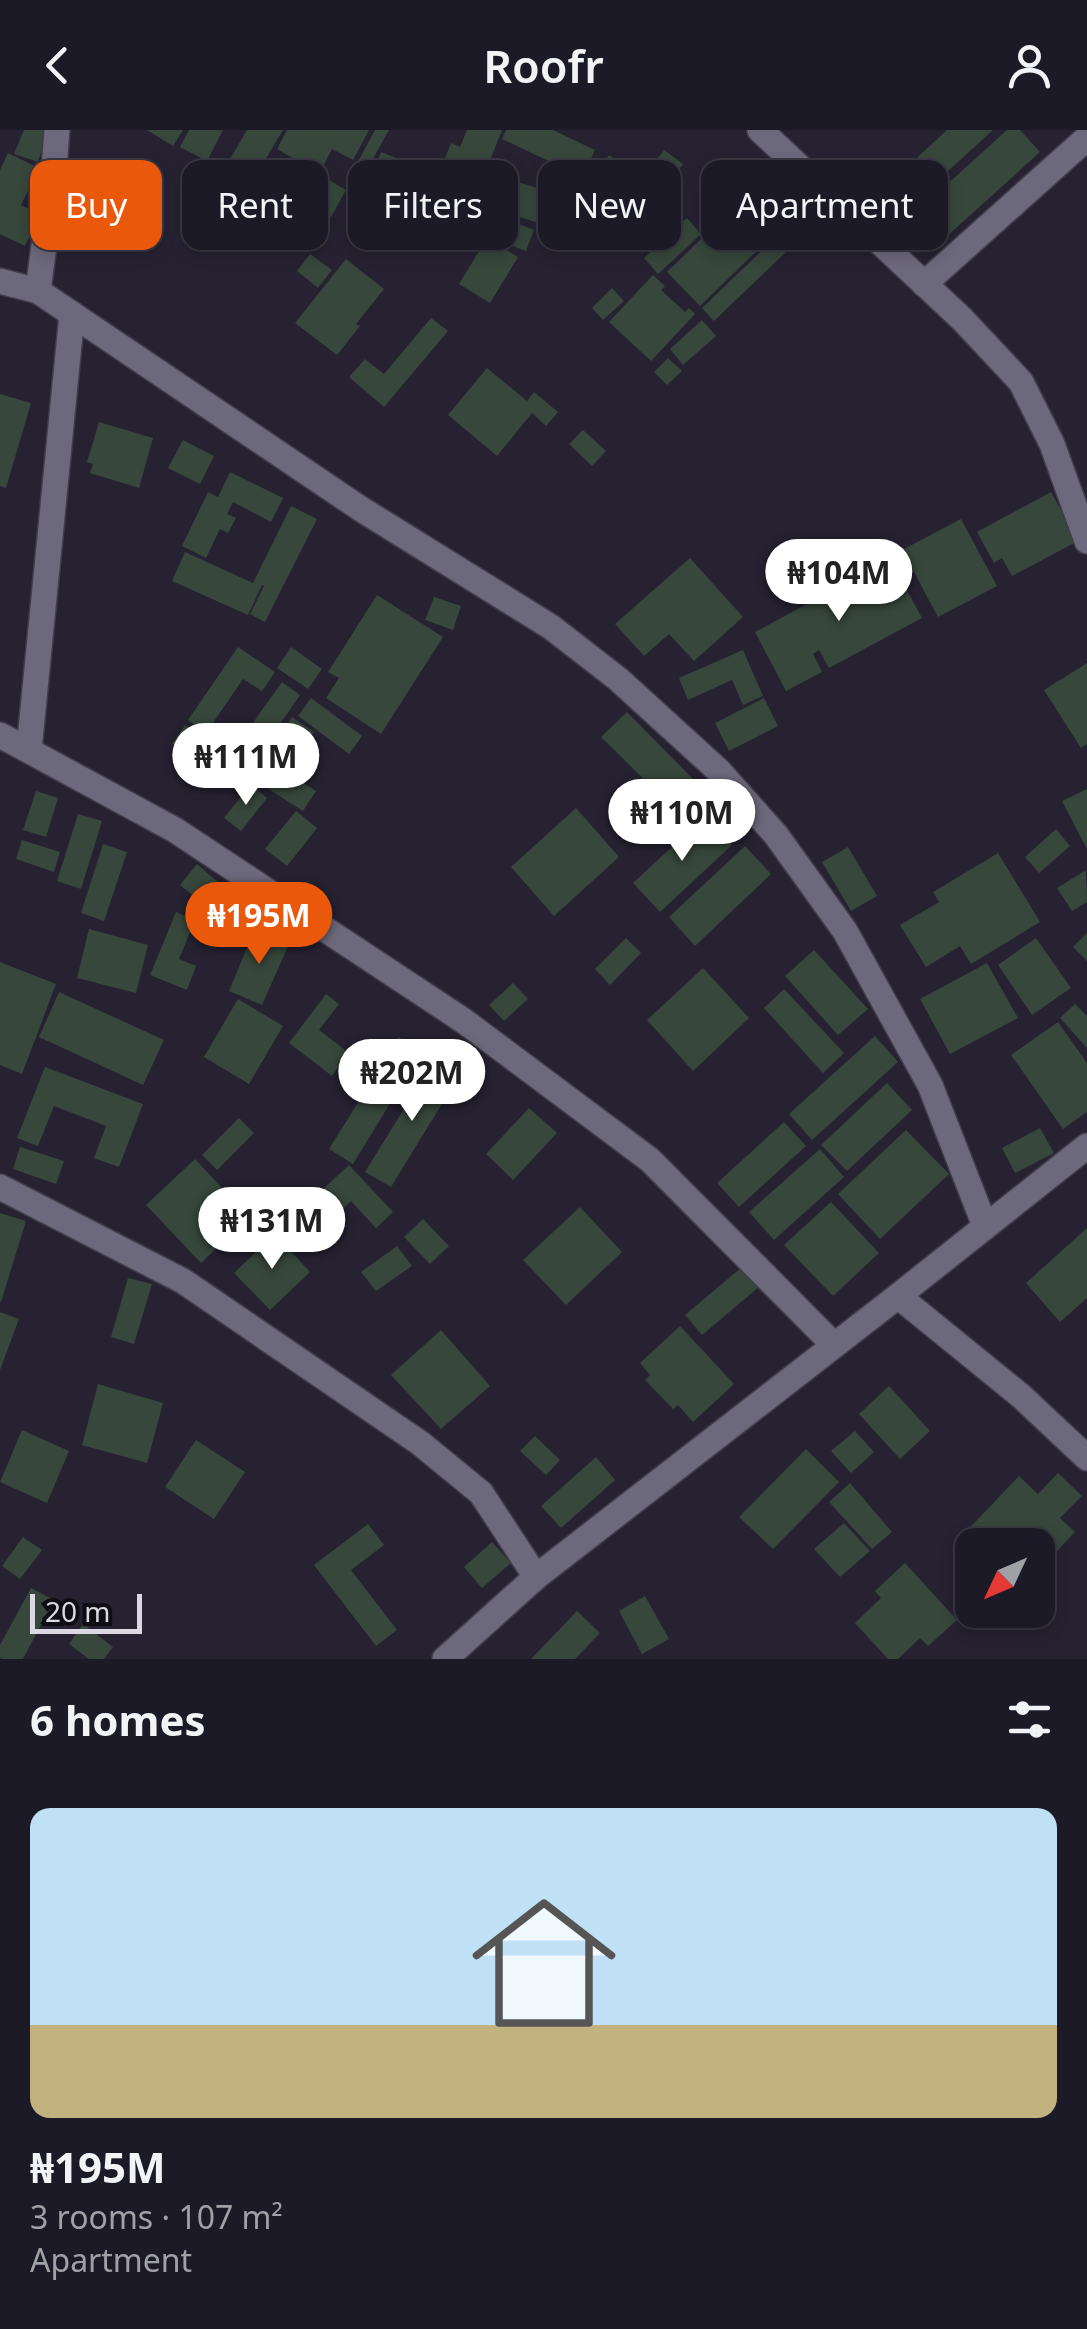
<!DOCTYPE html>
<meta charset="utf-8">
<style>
:root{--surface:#1c1a26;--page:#292732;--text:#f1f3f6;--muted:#a0a1a7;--line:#3a3843;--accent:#ea580c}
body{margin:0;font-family:"Noto Sans",sans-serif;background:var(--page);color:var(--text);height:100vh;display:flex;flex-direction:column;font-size:38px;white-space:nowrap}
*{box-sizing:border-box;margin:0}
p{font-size:32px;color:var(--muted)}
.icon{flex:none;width:55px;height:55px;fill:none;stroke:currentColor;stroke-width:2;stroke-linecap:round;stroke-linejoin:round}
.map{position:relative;height:1529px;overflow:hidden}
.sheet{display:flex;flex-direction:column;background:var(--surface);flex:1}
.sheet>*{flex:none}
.top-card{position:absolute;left:30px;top:30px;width:1028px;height:90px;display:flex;gap:20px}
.needle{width:65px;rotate:226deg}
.fabs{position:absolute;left:955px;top:1398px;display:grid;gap:20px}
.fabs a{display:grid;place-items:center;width:100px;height:100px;border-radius:20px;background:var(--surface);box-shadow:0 5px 15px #0003,0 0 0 2px var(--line);font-size:50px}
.scale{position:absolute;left:30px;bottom:25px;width:112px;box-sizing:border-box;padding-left:10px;border:5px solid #dad8e3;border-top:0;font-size:28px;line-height:35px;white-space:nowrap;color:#dad8e3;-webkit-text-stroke:8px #0e0d14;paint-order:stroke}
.price{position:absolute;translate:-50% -85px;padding:0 22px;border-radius:35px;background:#fff;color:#222;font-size:32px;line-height:65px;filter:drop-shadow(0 2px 5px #0008)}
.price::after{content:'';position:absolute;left:50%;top:60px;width:30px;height:22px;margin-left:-15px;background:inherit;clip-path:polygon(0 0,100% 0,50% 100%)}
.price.selected{background:var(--accent);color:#fff}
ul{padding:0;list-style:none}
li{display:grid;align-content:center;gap:20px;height:530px;padding:0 30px}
li span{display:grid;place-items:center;height:310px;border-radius:20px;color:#555}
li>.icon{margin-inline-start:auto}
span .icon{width:180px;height:180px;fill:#fffc;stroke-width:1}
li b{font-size:42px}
h2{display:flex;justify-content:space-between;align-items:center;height:120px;padding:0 30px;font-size:42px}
.chip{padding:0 35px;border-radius:20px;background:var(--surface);box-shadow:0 5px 15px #0003,0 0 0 2px var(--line);font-size:35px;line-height:90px}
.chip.selected{background:var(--accent);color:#fff}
header{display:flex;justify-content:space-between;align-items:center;height:130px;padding:0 30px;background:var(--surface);font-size:45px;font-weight:600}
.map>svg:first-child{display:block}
.building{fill:#37473b}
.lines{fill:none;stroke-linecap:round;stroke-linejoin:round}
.minor-casing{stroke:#403c49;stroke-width:28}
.minor{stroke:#6d697c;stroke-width:25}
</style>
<header><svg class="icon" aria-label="back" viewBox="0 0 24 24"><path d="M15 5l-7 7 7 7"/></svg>Roofr<svg class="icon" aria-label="person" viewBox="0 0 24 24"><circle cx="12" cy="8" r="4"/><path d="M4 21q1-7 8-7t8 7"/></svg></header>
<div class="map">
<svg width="1087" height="1529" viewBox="0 0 1087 1529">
<rect width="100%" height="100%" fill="#262232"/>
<!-- building -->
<g class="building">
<polygon points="24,0 48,0 38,32 14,24"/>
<polygon points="147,0 183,0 173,16"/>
<polygon points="189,0 223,0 207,31 180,17"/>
<polygon points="247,0 283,0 249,57 223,41"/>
<polygon points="287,0 369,0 353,30 332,19 319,44 346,60 331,87 299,69 315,41 277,19"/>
<polygon points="375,0 389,0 366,41 356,35"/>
<polygon points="467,0 502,0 470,81 431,65 451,13 460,17"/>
<polygon points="506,0 553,0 595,20 582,47 502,9"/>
<polygon points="947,0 993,0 900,85 879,63"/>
<polygon points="1007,0 1020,0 1040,22 934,118 911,91 924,79 922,77"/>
<polygon points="664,20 683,34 657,69 670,79 657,97 624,73"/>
<polygon points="381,22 438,44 428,69 372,48"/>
<polygon points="8,23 39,38 21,75 40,85 25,116 0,104 0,40"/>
<polygon points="609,25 641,46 614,84 583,62"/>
<polygon points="487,42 577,71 568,102 477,74"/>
<polygon points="736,75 769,109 700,176 667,142"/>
<polygon points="491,83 534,100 526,121 483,105"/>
<polygon points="687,88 701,104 658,144 644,128"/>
<polygon points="487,108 518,127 490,173 459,154"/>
<polygon points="775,108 787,121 714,191 702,178"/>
<polygon points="310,124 332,140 318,158 297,141"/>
<polygon points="346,129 384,159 356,194 360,196 337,225 295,193"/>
<polygon points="653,145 665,156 661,160 685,182 689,178 695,184 651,231 609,192"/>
<polygon points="612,158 624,171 603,190 592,178"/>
<polygon points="431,188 448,201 384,277 349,247 365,229 384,244"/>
<polygon points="702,190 716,206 683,235 670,219"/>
<polygon points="668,228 682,241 667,255 654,242"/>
<polygon points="487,238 527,271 534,262 558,282 546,296 532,283 497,326 448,285"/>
<polygon points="0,264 31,273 6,358 0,356"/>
<polygon points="99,292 153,308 139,358 90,343 93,334 87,332"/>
<polygon points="583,300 606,321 592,336 569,314"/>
<polygon points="183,310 214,326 200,354 168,338"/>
<polygon points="230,342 283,368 271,392 233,372 227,384 236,388 228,403 220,399 206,428 182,416 208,362 218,367"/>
<polygon points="1051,362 1078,411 1012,446 1002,428 994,433 977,402"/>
<polygon points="291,376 317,389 265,492 250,484 264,456 262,455 248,485 172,451 185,422 253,453"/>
<polygon points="961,389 997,456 938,487 902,420"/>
<polygon points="690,428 743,487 694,531 669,504 644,526 615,494"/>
<polygon points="890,429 922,488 829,538 819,520 813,524 822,542 786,561 755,502"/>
<polygon points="377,465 443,507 381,604 326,568 339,548 328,542"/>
<polygon points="434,467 461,476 453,500 425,490"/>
<polygon points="238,517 275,542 262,561 243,549 206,603 188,590"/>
<polygon points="291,517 322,539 308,559 277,538"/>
<polygon points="743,520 763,566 743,575 732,550 688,570 679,548"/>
<polygon points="1087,533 1087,614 1081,618 1044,560"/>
<polygon points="282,552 300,565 261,622 242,608"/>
<polygon points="311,568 362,606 349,624 298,586"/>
<polygon points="764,568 778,596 729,621 715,593"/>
<polygon points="627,582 696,652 671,676 601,607"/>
<polygon points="292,587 314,602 289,637 267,621"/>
<polygon points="185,595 221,621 209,639 172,614"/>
<polygon points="266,629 316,661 303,681 253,649"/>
<polygon points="232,632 243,641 230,656 219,647"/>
<polygon points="251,654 267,668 241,701 224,688"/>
<polygon points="1087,659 1087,719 1062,671"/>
<polygon points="36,661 58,668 46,707 23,700"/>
<polygon points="576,678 619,727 554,786 511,737"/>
<polygon points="296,681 317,698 287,736 265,719"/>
<polygon points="78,684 102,691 81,759 57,751"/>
<polygon points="705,686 732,715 660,782 633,753"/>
<polygon points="1056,699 1070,716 1039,743 1025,727"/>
<polygon points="22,710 60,722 54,742 16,729"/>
<polygon points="103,714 127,722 104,791 81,783"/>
<polygon points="745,716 771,744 695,816 669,787"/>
<polygon points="848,717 877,766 851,781 822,732"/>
<polygon points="998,723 1040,792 971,834 960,816 926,837 900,795 939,772 933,762"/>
<polygon points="197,734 247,777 231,797 180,755"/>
<polygon points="1086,740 1087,772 1072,781 1057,758"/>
<polygon points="176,782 195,790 179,829 196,836 187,860 150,845"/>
<polygon points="89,799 148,815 136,863 77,848"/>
<polygon points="255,799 289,814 262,875 229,861"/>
<polygon points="1087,803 1087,831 1073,817"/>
<polygon points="626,808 641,823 610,855 595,839"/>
<polygon points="1036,808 1071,858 1032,885 998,835"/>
<polygon points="814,820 868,879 838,905 785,846"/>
<polygon points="0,832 56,854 22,944 0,935"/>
<polygon points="987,833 1018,888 950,924 920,869"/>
<polygon points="703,838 749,888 693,941 647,890"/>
<polygon points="513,853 528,869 504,891 489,875"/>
<polygon points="784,859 844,923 823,943 764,878"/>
<polygon points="59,862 164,910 143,955 39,907"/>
<polygon points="326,864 339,874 319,900 349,923 332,946 289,913"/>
<polygon points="238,869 283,896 249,954 204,927"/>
<polygon points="1075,874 1087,886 1087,918 1060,888"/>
<polygon points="1058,892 1087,933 1087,982 1063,999 1011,925"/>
<polygon points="875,906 898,932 812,1010 789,984"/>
<polygon points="399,907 422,921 353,1034 329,1019"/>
<polygon points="434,930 459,946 391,1057 365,1042"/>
<polygon points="45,937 143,974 119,1037 94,1028 106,996 54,976 38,1016 17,1008"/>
<polygon points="887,953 912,980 847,1041 821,1015"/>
<polygon points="529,978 557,1003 513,1050 486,1024"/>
<polygon points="239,988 254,1003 217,1040 202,1025"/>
<polygon points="784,992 806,1016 739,1077 717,1053"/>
<polygon points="1040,998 1054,1023 1015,1043 1002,1018"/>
<polygon points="906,1000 949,1044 880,1109 838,1064"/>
<polygon points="20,1017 64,1031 56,1054 13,1039"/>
<polygon points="820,1019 844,1047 774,1110 749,1082"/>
<polygon points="195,1029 249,1087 201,1133 146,1075"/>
<polygon points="349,1035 393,1082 376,1098 351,1071 297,1122 277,1102"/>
<polygon points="831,1072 879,1123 833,1166 784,1115"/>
<polygon points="580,1077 622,1122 566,1175 523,1130"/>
<polygon points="0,1083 26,1091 1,1172 0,1171"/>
<polygon points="423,1089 449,1116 430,1134 404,1107"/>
<polygon points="1087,1098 1087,1168 1060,1192 1026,1153"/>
<polygon points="275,1104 310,1142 270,1180 234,1143"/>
<polygon points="397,1116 412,1136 376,1161 361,1142"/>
<polygon points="742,1137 760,1156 702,1205 685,1185"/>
<polygon points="128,1148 152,1154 134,1214 111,1207"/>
<polygon points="0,1182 19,1189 0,1240"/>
<polygon points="680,1196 734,1254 693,1292 678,1275 673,1279 645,1250 650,1245 640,1233"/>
<polygon points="441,1200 490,1256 441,1299 391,1245"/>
<polygon points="98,1254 163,1273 147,1333 82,1315"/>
<polygon points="889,1256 930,1301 900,1329 859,1284"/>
<polygon points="22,1300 69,1321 47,1373 0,1352"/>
<polygon points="855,1301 874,1322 851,1343 831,1321"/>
<polygon points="535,1306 560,1330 546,1345 520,1321"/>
<polygon points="196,1310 245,1342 214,1389 165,1357"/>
<polygon points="806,1319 839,1352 773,1419 739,1387"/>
<polygon points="596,1327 615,1350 561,1398 541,1376"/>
<polygon points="1058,1343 1082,1366 1060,1388 1075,1402 1038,1441 1038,1415 972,1415 972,1420 960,1408 1019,1346 1038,1364"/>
<polygon points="850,1353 892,1402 872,1419 829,1372"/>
<polygon points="844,1393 870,1421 840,1447 814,1419"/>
<polygon points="368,1394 384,1415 351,1440 397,1500 376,1516 314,1435"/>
<polygon points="23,1407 42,1420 20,1449 2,1436"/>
<polygon points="492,1412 511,1433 482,1458 464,1437"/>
<polygon points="905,1433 957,1490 928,1516 920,1508 898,1529 888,1529 855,1493 881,1468 875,1461"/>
<polygon points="31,1458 54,1470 23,1529 2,1529 0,1528 0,1515"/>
<polygon points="645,1466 669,1509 642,1524 619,1481"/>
<polygon points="577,1481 600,1503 575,1529 531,1529"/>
<polygon points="83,1494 113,1517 104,1529 89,1529 69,1514"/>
</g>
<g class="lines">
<!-- minor casing -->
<g class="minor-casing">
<g id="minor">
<polyline points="760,0 962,189 1021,252 1052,314 1087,411"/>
<polyline points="0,151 38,161 361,379 551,497 618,549 719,641 776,705 845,801 930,955 985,1096"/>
<polyline points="924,154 1087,8"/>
<polyline points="38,161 54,39 57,0"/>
<polyline points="0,605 175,700 464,891 650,1030 834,1215"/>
<polyline points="29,620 72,184"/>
<polyline points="0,1057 183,1151 420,1313 481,1363 536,1447"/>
<polyline points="898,1166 1021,1266 1087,1328"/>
<polyline points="445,1529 536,1447 898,1166 1087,1016"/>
</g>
</g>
<!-- minor -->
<use href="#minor" class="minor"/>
</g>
</svg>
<div class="fabs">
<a><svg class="needle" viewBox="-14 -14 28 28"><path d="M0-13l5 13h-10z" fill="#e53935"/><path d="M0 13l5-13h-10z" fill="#a0a1a7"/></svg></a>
</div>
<div class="scale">20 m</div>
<b class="price" style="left:839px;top:494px">₦104M</b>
<b class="price" style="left:246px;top:678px">₦111M</b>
<b class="price" style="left:682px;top:734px">₦110M</b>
<b class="price selected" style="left:259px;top:837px">₦195M</b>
<b class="price" style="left:412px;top:994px">₦202M</b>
<b class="price" style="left:272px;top:1142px">₦131M</b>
<div class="top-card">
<a class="chip selected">Buy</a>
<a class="chip">Rent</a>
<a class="chip">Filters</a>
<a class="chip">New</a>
<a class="chip">Apartment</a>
</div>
</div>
<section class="sheet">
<h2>6 homes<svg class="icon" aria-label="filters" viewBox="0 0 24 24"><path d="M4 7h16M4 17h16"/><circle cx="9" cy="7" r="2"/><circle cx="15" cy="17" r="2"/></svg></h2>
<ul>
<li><span style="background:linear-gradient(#bfe0f5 70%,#c2b280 0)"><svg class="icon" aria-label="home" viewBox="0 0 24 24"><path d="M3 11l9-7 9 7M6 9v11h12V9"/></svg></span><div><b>₦195M</b><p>3 rooms · 107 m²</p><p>Apartment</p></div></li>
</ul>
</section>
